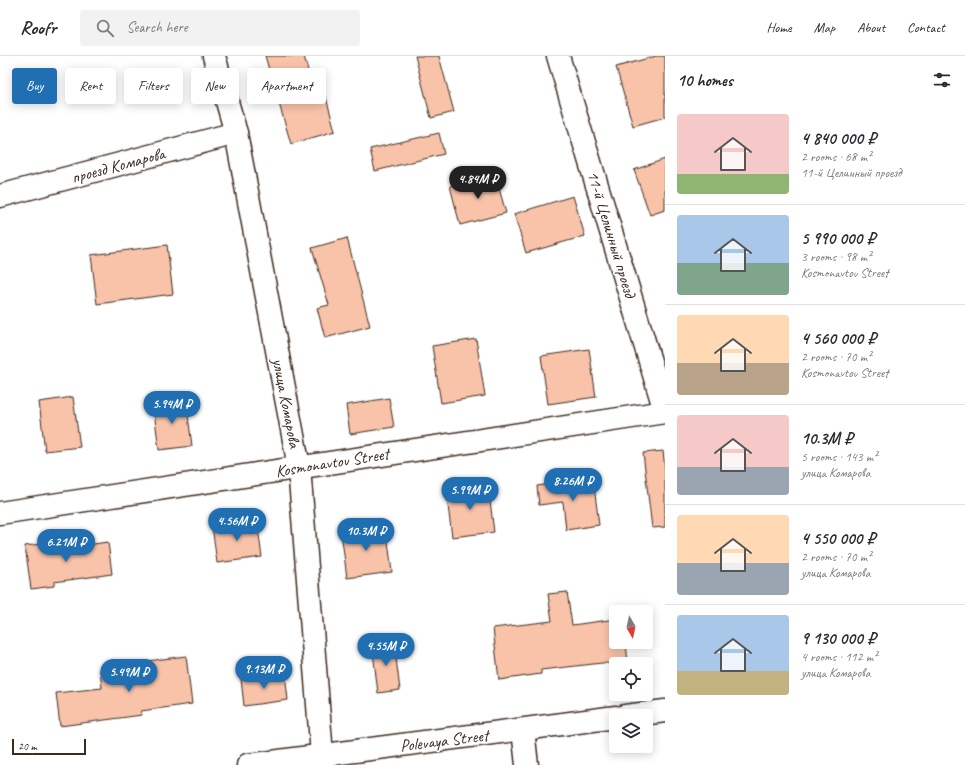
<!DOCTYPE html>
<meta charset="utf-8">
<style>
:root{--surface:#fff;--page:#f2f2f3;--text:#2b2b33;--muted:#7c7c81;--line:#e1e1e2;--accent:#1f6fb2}
body{margin:0;font-family:Caveat,sans-serif;background:var(--page);color:var(--text);height:100vh;display:flex;flex-direction:column;font-size:15px;white-space:nowrap}
*{box-sizing:border-box;margin:0}
p{font-size:13px;color:var(--muted)}
.icon{flex:none;width:22px;height:22px;fill:none;stroke:currentColor;stroke-width:2;stroke-linecap:round;stroke-linejoin:round}
.map{position:relative;flex:1;overflow:hidden}
.sheet{display:flex;flex-direction:column;background:var(--surface);width:300px}
.sheet>*{flex:none}
.top-card{position:absolute;left:12px;top:12px;width:380px;height:36px;display:flex;gap:8px}
.needle{width:26px;rotate:171deg}
.tools{position:absolute;left:609px;top:549px;display:grid;gap:8px}
.tools a{display:grid;place-items:center;width:44px;height:44px;border-radius:4px;background:var(--surface);box-shadow:0 2px 10px #0003;font-size:20px}
.scale{position:absolute;left:12px;bottom:10px;width:74px;box-sizing:border-box;padding-left:4px;border:2px solid #3b2a1e;border-top:0;font-size:11px;line-height:14px;white-space:nowrap;color:#3b2a1e;-webkit-text-stroke:3px #fff;paint-order:stroke}
.price{position:absolute;translate:-50% -34px;padding:0 9px;border-radius:14px;background:var(--accent);color:#fff;font-size:13px;line-height:26px;filter:drop-shadow(0 1px 2px #0008)}
.price::after{content:'';position:absolute;left:50%;top:24px;width:12px;height:9px;margin-left:-6px;background:inherit;clip-path:polygon(0 0,100% 0,50% 100%)}
.price.on{background:#222;color:#fff}
ul{padding:0;list-style:none}
li{display:flex;align-items:center;gap:12px;height:100px;padding:0 12px}
li+li{border-top:1px solid var(--line)}
li span{display:grid;place-items:center;flex:none;width:112px;height:80px;border-radius:4px;color:#555}
li>.icon{margin-inline-start:auto}
span .icon{width:48px;height:48px;fill:#fffc;stroke-width:1}
li b{font-size:17px}
h2{display:flex;justify-content:space-between;align-items:center;height:48px;padding:0 12px;font-size:17px}
.tag{padding:0 14px;border-radius:4px;background:var(--surface);box-shadow:0 2px 10px #0003;font-size:14px;line-height:36px}
.tag.on{background:var(--accent);color:#fff}
header{display:flex;align-items:center;gap:24px;box-sizing:border-box;height:56px;padding:0 20px;background:var(--surface);border-bottom:1px solid var(--line)}
header strong{font-size:19px}
nav{display:flex;gap:22px;margin-inline-start:auto;font-size:14px}
.search{width:280px;height:36px;background:var(--page);display:flex;align-items:center;gap:10px;box-sizing:border-box;padding:0 14px;border-radius:4px;color:var(--muted);font-size:15px}
main{display:flex;flex:1;min-height:0}
.map>svg:first-child{display:block}
.building{fill:#f8c3a9;stroke:#3b2a1e}
.lines{fill:none;stroke-linecap:round;stroke-linejoin:round}
.minor-casing{stroke:#3b2a1e;stroke-width:25}
.tertiary-casing{stroke:#3b2a1e;stroke-width:25}
.minor{stroke:#fff;stroke-width:22}
.tertiary{stroke:#fff;stroke-width:22}
.labels{text-anchor:middle;stroke-width:3;stroke-linejoin:round;paint-order:stroke}
.street-label{font-size:17px;fill:#3b2a1e;stroke:#fff}
</style>
<header>
<strong>Roofr</strong>
<div class="search"><svg class="icon" aria-label="search" viewBox="0 0 24 24"><circle cx="10" cy="10" r="6"/><path d="M15 15l6 6"/></svg>Search here</div>
<nav><a>Home</a><a>Map</a><a>About</a><a>Contact</a></nav>
</header>
<main>
<div class="map">
<svg width="665" height="709" viewBox="0 0 665 709">
<rect width="100%" height="100%" fill="#fff"/>
<filter id="ink" filterUnits="userSpaceOnUse"><feTurbulence type="fractalNoise" baseFrequency=".025" numOctaves="2"/><feDisplacementMap in="SourceGraphic" scale="8" xChannelSelector="R" yChannelSelector="G"/><feConvolveMatrix kernelMatrix="1 2 1 2 8 2 1 2 1" color-interpolation-filters="sRGB"/></filter>
<g filter="url(#ink)">
<!-- building -->
<g class="building">
<polygon points="265,0 304,0 316,43 326,41 335,75 291,88"/>
<polygon points="415,0 439,0 454,56 431,62"/>
<polygon points="656,0 665,0 665,61 633,70 616,11"/>
<polygon points="439,77 444,98 375,115 370,93"/>
<polygon points="665,103 665,154 650,159 634,114"/>
<polygon points="495,118 506,157 460,169 450,130"/>
<polygon points="573,140 585,180 526,197 514,158"/>
<polygon points="347,182 370,270 325,282 317,252 329,249 312,192"/>
<polygon points="167,189 173,238 97,248 91,199"/>
<polygon points="476,283 485,340 441,347 432,290"/>
<polygon points="589,293 596,341 548,348 541,300"/>
<polygon points="73,341 80,391 45,395 39,346"/>
<polygon points="389,342 394,371 350,378 346,349"/>
<polygon points="186,344 192,390 159,394 153,348"/>
<polygon points="663,395 665,413 665,471 652,472 643,397"/>
<polygon points="593,422 599,469 566,474 563,446 539,449 537,430"/>
<polygon points="488,429 494,476 452,481 446,434"/>
<polygon points="257,465 262,501 217,507 212,470"/>
<polygon points="386,470 392,516 347,522 341,476"/>
<polygon points="108,486 112,518 54,526 54,530 31,533 25,490 49,487 50,494"/>
<polygon points="567,536 572,569 616,563 616,586 626,586 628,608 602,607 541,614 541,618 499,624 493,572 552,565 548,538"/>
<polygon points="394,586 400,634 378,637 372,588"/>
<polygon points="186,600 192,648 141,655 142,659 60,670 56,637 102,632 100,614 147,608 147,605"/>
<polygon points="285,617 288,644 244,650 241,623"/>
</g>
<g class="lines">
<!-- minor casing -->
<g class="minor-casing">
<g id="minor">
<polyline points="214,0 236,77 299,411 322,699"/>
<polyline points="558,0 665,355"/>
<polyline points="0,140 236,77"/>
<polyline points="0,457 665,356"/>
<polyline points="523,674 527,709"/>
</g>
</g>
<!-- tertiary casing -->
<g class="tertiary-casing">
<g id="tertiary">
<polyline points="625,660 665,655"/>
<polyline points="248,709 616,661"/>
</g>
</g>
<!-- minor -->
<use href="#minor" class="minor"/>
<!-- tertiary -->
<use href="#tertiary" class="tertiary"/>
</g>
</g>
<g class="labels">
<!-- street labels -->
<g class="street-label">
<text transform="translate(118 109) rotate(-15)" y="6">проезд Комарова</text>
<text transform="translate(612 178) rotate(73)" y="6">11-й Целинный проезд</text>
<text transform="translate(287 347) rotate(79)" y="6">улица Комарова</text>
<text transform="translate(332 406) rotate(-9)" y="6">Kosmonavtov Street</text>
<text transform="translate(444 684) rotate(-7)" y="6">Polevaya Street</text>
</g>
</g>
</svg>
<div class="tools">
<a><svg class="needle" viewBox="-14 -14 28 28"><path d="M0-13l5 13h-10z" fill="#e53935"/><path d="M0 13l5-13h-10z" fill="#7c7c81"/></svg></a>
<a><svg class="icon" aria-label="locate" viewBox="0 0 24 24"><circle cx="12" cy="12" r="6"/><path d="M12 2v4M12 18v4M2 12h4M18 12h4"/></svg></a>
<a><svg class="icon" aria-label="layers" viewBox="0 0 24 24"><path d="M12 4l9 5-9 5-9-5zM3 14l9 5 9-5"/></svg></a>
</div>
<div class="scale">20 m</div>
<b class="price on" style="left:478px;top:144px">4.84M ₽</b>
<b class="price" style="left:172px;top:369px">5.94M ₽</b>
<b class="price" style="left:573px;top:446px">8.26M ₽</b>
<b class="price" style="left:470px;top:455px">5.99M ₽</b>
<b class="price" style="left:237px;top:486px">4.56M ₽</b>
<b class="price" style="left:366px;top:496px">10.3M ₽</b>
<b class="price" style="left:66px;top:507px">6.21M ₽</b>
<b class="price" style="left:386px;top:611px">4.55M ₽</b>
<b class="price" style="left:264px;top:634px">9.13M ₽</b>
<b class="price" style="left:129px;top:637px">5.49M ₽</b>
<div class="top-card">
<a class="tag on">Buy</a>
<a class="tag">Rent</a>
<a class="tag">Filters</a>
<a class="tag">New</a>
<a class="tag">Apartment</a>
</div>
</div>
<section class="sheet">
<h2>10 homes<svg class="icon" aria-label="filters" viewBox="0 0 24 24"><path d="M4 7h16M4 17h16"/><circle cx="9" cy="7" r="2"/><circle cx="15" cy="17" r="2"/></svg></h2>
<ul>
<li><span style="background:linear-gradient(#f6c9c9 75%,#8fb573 0)"><svg class="icon" aria-label="home" viewBox="0 0 24 24"><path d="M3 11l9-7 9 7M6 9v11h12V9"/></svg></span><div><b>4 840 000 ₽</b><p>2 rooms · 68 m²</p><p>11-й Целинный проезд</p></div></li>
<li><span style="background:linear-gradient(#a9c7e8 60%,#7fa58c 0)"><svg class="icon" aria-label="home" viewBox="0 0 24 24"><path d="M3 11l9-7 9 7M6 9v11h12V9"/></svg></span><div><b>5 990 000 ₽</b><p>3 rooms · 98 m²</p><p>Kosmonavtov Street</p></div></li>
<li><span style="background:linear-gradient(#ffd9b3 60%,#b9a48a 0)"><svg class="icon" aria-label="home" viewBox="0 0 24 24"><path d="M3 11l9-7 9 7M6 9v11h12V9"/></svg></span><div><b>4 560 000 ₽</b><p>2 rooms · 70 m²</p><p>Kosmonavtov Street</p></div></li>
<li><span style="background:linear-gradient(#f6c9c9 65%,#9aa5b1 0)"><svg class="icon" aria-label="home" viewBox="0 0 24 24"><path d="M3 11l9-7 9 7M6 9v11h12V9"/></svg></span><div><b>10.3M ₽</b><p>5 rooms · 143 m²</p><p>улица Комарова</p></div></li>
<li><span style="background:linear-gradient(#ffd9b3 60%,#9aa5b1 0)"><svg class="icon" aria-label="home" viewBox="0 0 24 24"><path d="M3 11l9-7 9 7M6 9v11h12V9"/></svg></span><div><b>4 550 000 ₽</b><p>2 rooms · 70 m²</p><p>улица Комарова</p></div></li>
<li><span style="background:linear-gradient(#a9c7e8 70%,#c2b280 0)"><svg class="icon" aria-label="home" viewBox="0 0 24 24"><path d="M3 11l9-7 9 7M6 9v11h12V9"/></svg></span><div><b>9 130 000 ₽</b><p>4 rooms · 112 m²</p><p>улица Комарова</p></div></li>
</ul>
</section>
</main>
